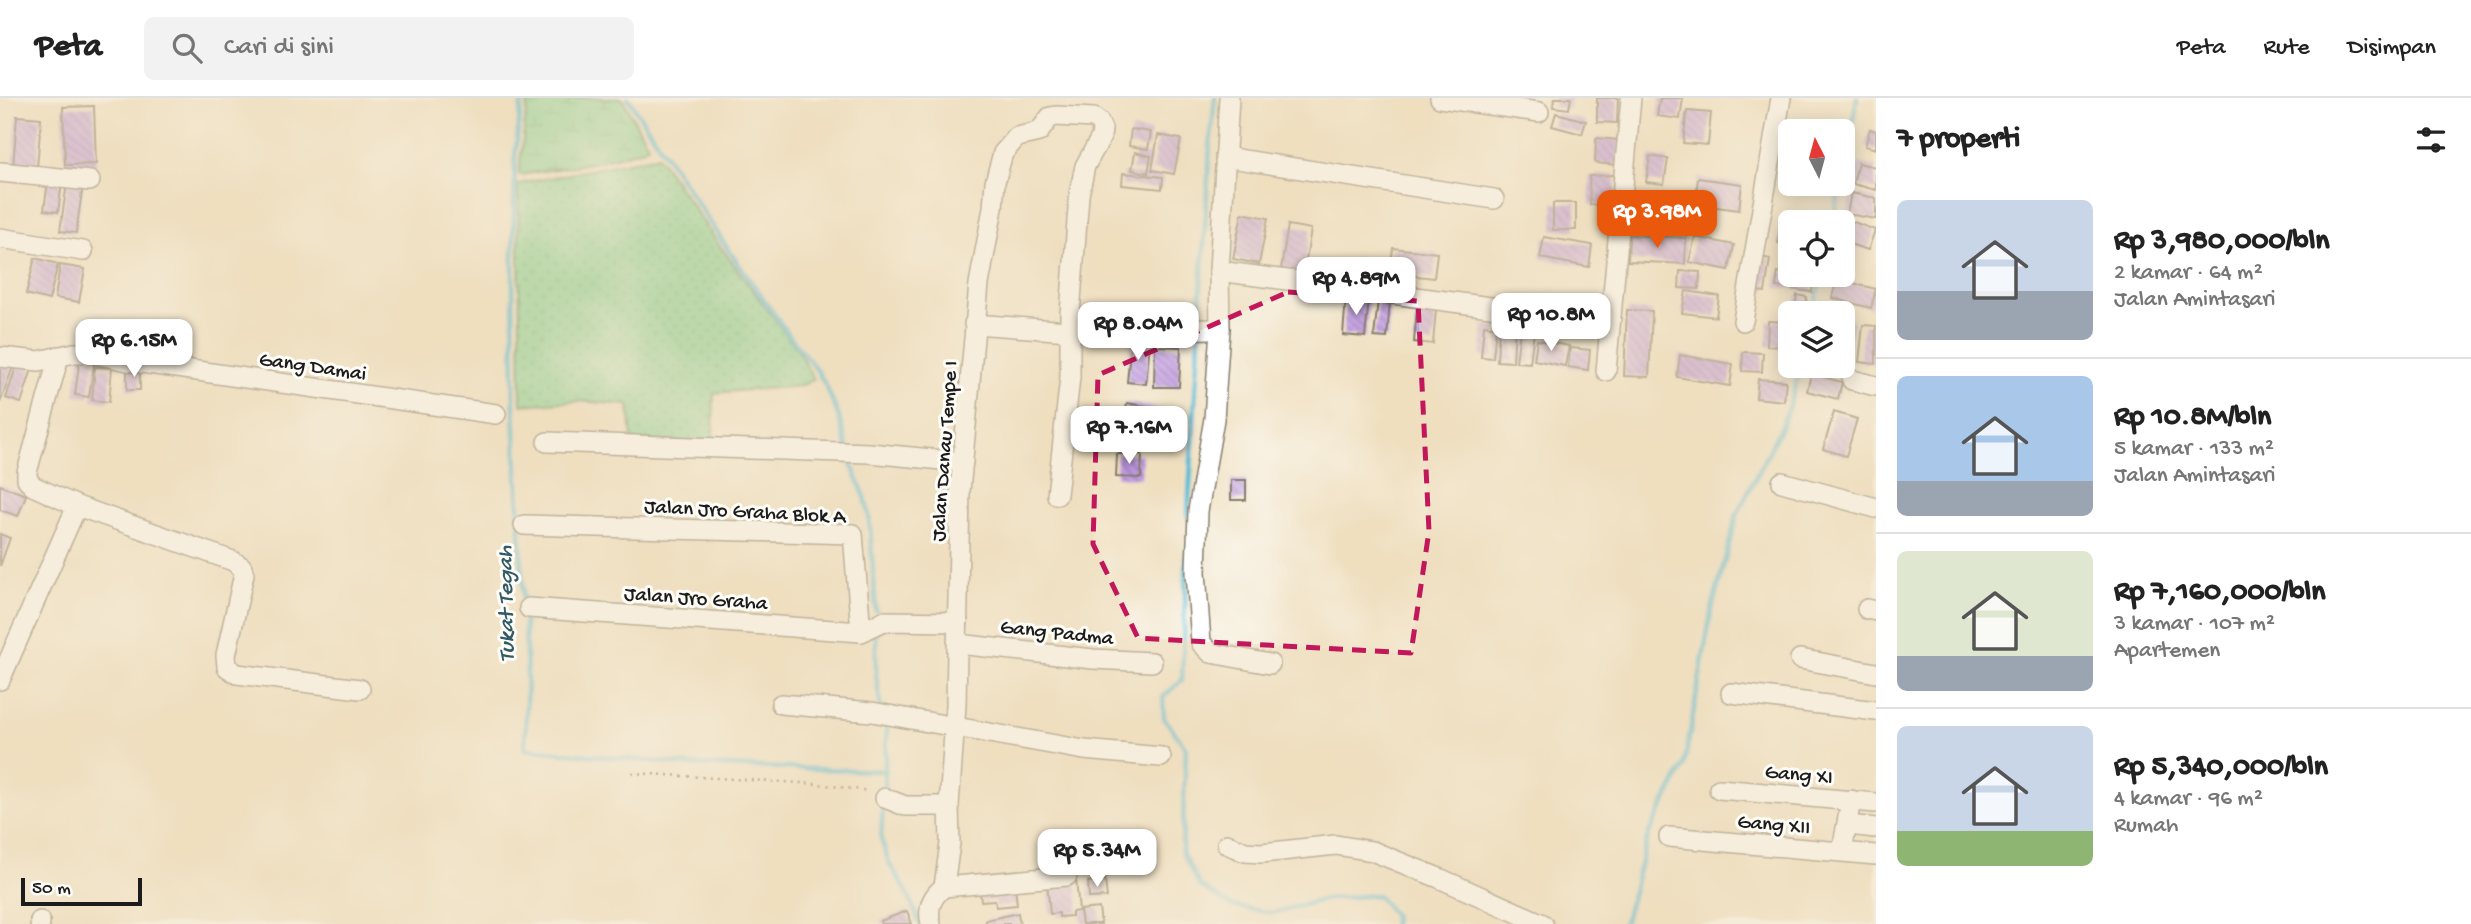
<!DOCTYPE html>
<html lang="id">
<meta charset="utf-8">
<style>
:root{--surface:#fff;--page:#f2f2f2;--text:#222;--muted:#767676;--line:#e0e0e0;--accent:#ea580c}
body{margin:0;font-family:"Gochi Hand",sans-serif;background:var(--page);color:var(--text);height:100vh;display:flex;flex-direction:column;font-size:26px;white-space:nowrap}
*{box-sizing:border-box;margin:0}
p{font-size:23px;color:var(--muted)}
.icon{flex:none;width:38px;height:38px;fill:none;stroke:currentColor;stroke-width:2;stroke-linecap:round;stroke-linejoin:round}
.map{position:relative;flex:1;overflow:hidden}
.panel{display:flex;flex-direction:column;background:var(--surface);width:595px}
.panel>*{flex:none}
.needle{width:46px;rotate:354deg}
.controls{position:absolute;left:1778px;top:21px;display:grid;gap:14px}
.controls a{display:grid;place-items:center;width:77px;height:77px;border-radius:10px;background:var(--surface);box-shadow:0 4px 18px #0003;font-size:35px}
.scale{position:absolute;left:21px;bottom:18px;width:121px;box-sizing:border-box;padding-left:7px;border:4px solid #1c1c1c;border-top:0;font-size:19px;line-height:24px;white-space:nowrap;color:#1c1c1c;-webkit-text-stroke:5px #fdfcf7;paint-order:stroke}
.price{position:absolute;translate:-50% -60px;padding:0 16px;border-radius:14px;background:#fff;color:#222;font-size:23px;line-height:46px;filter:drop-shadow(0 2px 4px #0008)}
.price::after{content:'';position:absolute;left:50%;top:42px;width:21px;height:16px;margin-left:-10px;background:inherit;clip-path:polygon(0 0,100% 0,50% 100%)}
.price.on{background:var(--accent);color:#fff}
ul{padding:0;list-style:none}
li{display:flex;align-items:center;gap:21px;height:175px;padding:0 21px}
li+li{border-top:2px solid var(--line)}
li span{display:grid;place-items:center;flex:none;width:196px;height:140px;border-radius:10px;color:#555}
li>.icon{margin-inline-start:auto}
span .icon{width:84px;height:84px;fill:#fffc;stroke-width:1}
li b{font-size:30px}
h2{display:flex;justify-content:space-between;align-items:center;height:84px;padding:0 21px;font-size:30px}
header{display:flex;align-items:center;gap:42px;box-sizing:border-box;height:98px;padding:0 35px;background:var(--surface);border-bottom:2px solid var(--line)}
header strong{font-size:33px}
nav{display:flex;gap:38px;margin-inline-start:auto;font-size:24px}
.search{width:490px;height:63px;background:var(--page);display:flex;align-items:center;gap:18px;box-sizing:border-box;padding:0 24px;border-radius:10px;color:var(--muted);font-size:26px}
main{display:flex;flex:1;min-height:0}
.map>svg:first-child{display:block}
.green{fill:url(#green-dots);stroke:#4e7656;stroke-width:2}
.wetland{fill:url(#wetland-marsh);stroke:#4e7656;stroke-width:2}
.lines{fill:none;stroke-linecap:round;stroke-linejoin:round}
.stream{stroke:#56bad5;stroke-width:5}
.building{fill:url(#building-back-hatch)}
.minor-casing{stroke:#867e6e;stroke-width:22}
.path{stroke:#867e6e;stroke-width:2.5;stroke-dasharray:2 5;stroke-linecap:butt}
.minor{stroke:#fff;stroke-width:19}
.marked{fill:none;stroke:#c2185b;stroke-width:5;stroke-dasharray:14 9;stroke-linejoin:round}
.labels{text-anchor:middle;stroke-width:6;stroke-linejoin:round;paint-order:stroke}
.street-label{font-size:21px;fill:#1c1c1c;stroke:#fdfcf7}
.water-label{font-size:23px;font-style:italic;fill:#335b66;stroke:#fdfcf7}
</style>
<header>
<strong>Peta</strong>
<div class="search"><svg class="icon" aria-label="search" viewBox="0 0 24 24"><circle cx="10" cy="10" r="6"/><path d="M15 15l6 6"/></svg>Cari di sini</div>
<nav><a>Peta</a><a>Rute</a><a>Disimpan</a></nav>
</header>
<main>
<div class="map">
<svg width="1876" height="826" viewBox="0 0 1876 826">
<defs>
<pattern id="green-dots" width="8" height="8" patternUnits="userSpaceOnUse" patternTransform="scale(1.75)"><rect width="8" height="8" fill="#80d091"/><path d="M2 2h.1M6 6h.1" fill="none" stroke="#6eb27c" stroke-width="1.8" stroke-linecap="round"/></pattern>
<pattern id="wetland-marsh" width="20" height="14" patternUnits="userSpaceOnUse" patternTransform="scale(1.75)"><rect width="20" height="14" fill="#80d091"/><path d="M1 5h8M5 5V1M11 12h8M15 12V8" fill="none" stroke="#6eb27c"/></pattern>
<pattern id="building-back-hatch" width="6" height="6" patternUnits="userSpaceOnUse" patternTransform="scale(1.75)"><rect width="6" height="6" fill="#bf98e0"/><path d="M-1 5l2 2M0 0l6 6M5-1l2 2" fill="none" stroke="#9a7bb5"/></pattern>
</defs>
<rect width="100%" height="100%" fill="#fdfcf7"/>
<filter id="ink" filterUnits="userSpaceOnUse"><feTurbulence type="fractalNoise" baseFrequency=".0143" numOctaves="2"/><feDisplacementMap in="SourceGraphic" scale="14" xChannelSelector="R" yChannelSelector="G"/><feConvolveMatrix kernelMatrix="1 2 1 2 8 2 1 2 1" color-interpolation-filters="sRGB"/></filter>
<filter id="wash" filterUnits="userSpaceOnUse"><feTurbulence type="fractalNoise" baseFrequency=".00686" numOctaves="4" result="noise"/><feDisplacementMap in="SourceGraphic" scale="28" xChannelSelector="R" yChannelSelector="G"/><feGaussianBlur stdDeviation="1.57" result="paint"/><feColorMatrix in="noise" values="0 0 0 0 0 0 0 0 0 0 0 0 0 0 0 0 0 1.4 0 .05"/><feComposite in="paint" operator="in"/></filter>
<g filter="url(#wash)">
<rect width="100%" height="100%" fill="#efdfbf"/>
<!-- green -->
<polygon class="green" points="658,58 719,147 797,251 814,281 801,288 714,295 713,346 632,343 629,307 577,303 521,307 518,86"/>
<!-- wetland -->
<polygon class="wetland" points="528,0 622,0 648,47 644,51 597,64 520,77 519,74"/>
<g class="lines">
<!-- stream -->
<g class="stream">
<polyline points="522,0 515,58 513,163 514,312 527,573 525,651 690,667 885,673"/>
<polyline points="628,0 727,150 791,240 816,271 826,288 839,319 852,368 865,399 869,417 876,513"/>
<polyline points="1843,77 1857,0"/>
<polyline points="1833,124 1841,86"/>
<polyline points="1813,215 1822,177"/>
<polyline points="1199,226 1210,48 1215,0"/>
<polyline points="1188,418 1199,235"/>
<polyline points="1187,452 1182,582 1163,599 1164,620 1186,650 1182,754 1200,788 1231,808 1273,815 1326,801 1377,797 1394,817 1393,826"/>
<polyline points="876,538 876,576 881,612"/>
<polyline points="882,621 887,633 881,741 890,767 906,792 920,826"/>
<polyline points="1624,826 1649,735 1684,668 1711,515 1737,416 1783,325 1802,268"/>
</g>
</g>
<g id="blocks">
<!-- building -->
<g class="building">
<polygon points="1555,0 1571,0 1569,11 1553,9"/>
<polygon points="1597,0 1618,0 1617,25 1597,24"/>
<polygon points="1660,0 1683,0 1680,21 1657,18"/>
<polygon points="94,8 96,66 65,67 63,9"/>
<polygon points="1687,13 1711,15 1708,47 1683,45"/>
<polygon points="1556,15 1586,23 1582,36 1552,28"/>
<polygon points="17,18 41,20 37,71 13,70"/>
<polygon points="1131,31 1151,34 1148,51 1129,48"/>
<polygon points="1870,31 1876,33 1876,51 1865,48"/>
<polygon points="1158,37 1181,41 1174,76 1152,72"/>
<polygon points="1596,40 1620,42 1618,67 1595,65"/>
<polygon points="1135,54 1151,58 1148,75 1132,72"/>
<polygon points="1650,58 1668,61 1664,86 1646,84"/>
<polygon points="1858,65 1876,69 1876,92 1853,86"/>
<polygon points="1123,75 1163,79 1162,91 1122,87"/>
<polygon points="1615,77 1616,106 1590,107 1589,78"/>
<polygon points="1698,80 1742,86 1739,112 1695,106"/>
<polygon points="48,83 62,85 58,114 44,112"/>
<polygon points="67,85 83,87 76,135 60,133"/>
<polygon points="1851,95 1876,100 1876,121 1847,116"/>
<rect x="1553" y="105" width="23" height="27"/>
<polygon points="1242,115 1268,120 1259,166 1233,161"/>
<polygon points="1851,123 1875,132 1868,152 1843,144"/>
<polygon points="1288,127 1311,131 1304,174 1281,171"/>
<polygon points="1780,130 1790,131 1790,147 1778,145"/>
<polygon points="1629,137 1686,140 1685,166 1628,163"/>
<polygon points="1544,139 1592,147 1589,169 1540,160"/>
<polygon points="1695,139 1734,147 1729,172 1689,164"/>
<polygon points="1393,150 1437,155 1434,180 1390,175"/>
<polygon points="1761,159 1770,161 1765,194 1756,193"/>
<polygon points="35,160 58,166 49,202 26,196"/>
<polygon points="60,167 85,171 79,204 55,200"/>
<polygon points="1680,173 1700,174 1699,191 1679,190"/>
<polygon points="1778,174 1814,179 1812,194 1776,189"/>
<polygon points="1837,181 1876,191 1871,210 1832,200"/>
<polygon points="1686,193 1719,198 1716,219 1682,215"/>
<polygon points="1797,197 1807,199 1804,215 1794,214"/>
<polygon points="1346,199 1369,201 1365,239 1343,237"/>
<polygon points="1378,202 1390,203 1387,240 1374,239"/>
<polygon points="1417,210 1436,211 1433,246 1414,244"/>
<polygon points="1627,212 1652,213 1649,279 1624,278"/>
<polygon points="1843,221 1854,223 1850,246 1843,245"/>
<polygon points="1768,223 1786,224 1785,249 1767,248"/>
<polygon points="1484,227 1496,229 1493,260 1481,259"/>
<polygon points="1863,227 1876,228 1876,266 1859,264"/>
<polygon points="1499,228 1515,228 1513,264 1497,263"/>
<polygon points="1520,232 1534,234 1530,265 1516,264"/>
<polygon points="1131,242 1150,244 1146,286 1127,284"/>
<polygon points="1537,242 1569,248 1565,268 1534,262"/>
<polygon points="1155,248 1181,249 1179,289 1154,289"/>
<polygon points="1570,250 1590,252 1588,272 1568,269"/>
<polygon points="1743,254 1763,255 1762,274 1742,273"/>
<polygon points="1680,257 1733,266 1730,288 1677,279"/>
<polygon points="80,258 95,260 89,299 75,297"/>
<polygon points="0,265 13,269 0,305"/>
<polygon points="17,266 32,271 21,305 6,300"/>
<polygon points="95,269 112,270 109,304 92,302"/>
<rect x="127" y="270" width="13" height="22"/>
<polygon points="1811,276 1842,284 1838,301 1807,293"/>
<polygon points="1758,281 1786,283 1784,303 1756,300"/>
<polygon points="1127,305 1166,312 1162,337 1123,330"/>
<polygon points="1834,314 1857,321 1846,358 1823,351"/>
<polygon points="1117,356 1142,356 1141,380 1116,379"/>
<rect x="1231" y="382" width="15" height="20"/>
<polygon points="0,387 26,397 18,418 0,412"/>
<polygon points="0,436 10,440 0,468"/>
<polygon points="1076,781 1079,813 1072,814 1072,818 1059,819 1059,815 1050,816 1047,784"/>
<polygon points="1105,782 1107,799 1089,800 1088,784"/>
<polygon points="979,788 1015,788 1017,807 996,809 995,802 981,803"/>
<polygon points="1099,810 1101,826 1082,826 1080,812"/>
<polygon points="907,813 912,826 881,826 880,823"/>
<polygon points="1018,815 1020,826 986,826 986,822"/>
</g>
</g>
</g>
<g filter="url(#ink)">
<use href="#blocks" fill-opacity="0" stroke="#867e6e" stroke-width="2"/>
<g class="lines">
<!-- minor casing -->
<g class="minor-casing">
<g id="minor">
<polyline points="1229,0 1219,173 1220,231 1214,321 1198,413 1196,474 1201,545 1211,555 1270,566"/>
<polyline points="1440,0 1539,14"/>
<polyline points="1225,59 1494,101"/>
<polyline points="0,74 90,83"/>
<polyline points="0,140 83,153"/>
<polyline points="1219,173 1528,214"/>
<polyline points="1743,223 1781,0"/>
<polyline points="974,226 1069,233 1220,231"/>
<polyline points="59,258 27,374 27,381 33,388 77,408 233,463 242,469 244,476 226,557 227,569 237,576 360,591"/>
<polyline points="0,259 39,263 74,255 91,255 128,263 496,316"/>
<polyline points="1606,273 1631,0"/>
<polyline points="1852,282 1876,288"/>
<polyline points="547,344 869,355 963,364"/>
<polyline points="1782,384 1876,410"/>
<polyline points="524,427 853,436 861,534 884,523 958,524"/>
<polyline points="529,510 861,534"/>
<polyline points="1867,511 1876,513"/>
<polyline points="958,546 1093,561 1152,564"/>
<polyline points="1800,561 1876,575"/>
<polyline points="0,582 77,408"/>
<polyline points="1731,595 1876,613"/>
<polyline points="781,606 872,614 1084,652 1161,659"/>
<polyline points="1719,691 1876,705"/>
<polyline points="885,700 905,708 949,708"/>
<polyline points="1848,727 1876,730"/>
<polyline points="1669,739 1876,757"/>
<polyline points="1227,746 1245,754 1262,755 1336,747 1372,753 1439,780 1543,826"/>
<polyline points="1842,753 1851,702"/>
<polyline points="944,789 1067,778"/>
<polyline points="40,826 40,823"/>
<path d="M 931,826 C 927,810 931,799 944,789 L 950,745 L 949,708 L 956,607 L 960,393 L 979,186 L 993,110 L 995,84 L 1003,55 L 1017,39 L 1039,34 L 1050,19 L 1056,18 L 1094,20 L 1099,24 L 1102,31 L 1101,39 L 1085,68 L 1079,97 L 1070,216 L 1070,279 L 1057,397"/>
</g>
</g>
<!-- path -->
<polyline class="path" points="632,675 818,686 869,693"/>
<!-- minor -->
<use href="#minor" class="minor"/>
</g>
</g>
<!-- marked area -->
<path d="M0 0H1876V826H0ZM 1288,194 L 1418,203 L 1429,433 L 1411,555 L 1138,540 L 1093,446 L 1098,277 Z" fill="#efdfbf" fill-opacity=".55" fill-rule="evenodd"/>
<path class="marked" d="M 1288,194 L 1418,203 L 1429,433 L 1411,555 L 1138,540 L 1093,446 L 1098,277 Z"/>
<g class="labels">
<!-- street labels -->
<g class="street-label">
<text transform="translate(313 267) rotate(8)" y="7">Gang Damai</text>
<text transform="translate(943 353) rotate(-86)" y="7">Jalan Danau Tempe I</text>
<text transform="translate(745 412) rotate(3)" y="7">Jalan Jro Graha Blok A</text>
<text transform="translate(696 499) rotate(4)" y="7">Jalan Jro Graha</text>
<text transform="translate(1057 533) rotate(6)" y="7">Gang Padma</text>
<text transform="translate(1799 675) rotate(5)" y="7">Gang XI</text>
<text transform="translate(1774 725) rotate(5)" y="7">Gang XII</text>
</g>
<!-- water labels -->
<g class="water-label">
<text transform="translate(504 506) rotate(-91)" y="8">Tukat Tegah</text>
</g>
</g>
</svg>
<div class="controls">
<a><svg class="needle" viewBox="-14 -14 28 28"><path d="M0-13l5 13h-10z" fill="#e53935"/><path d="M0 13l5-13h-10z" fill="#767676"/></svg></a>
<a><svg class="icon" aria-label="locate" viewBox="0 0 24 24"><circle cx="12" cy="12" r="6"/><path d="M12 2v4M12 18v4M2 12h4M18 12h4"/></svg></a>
<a><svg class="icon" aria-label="layers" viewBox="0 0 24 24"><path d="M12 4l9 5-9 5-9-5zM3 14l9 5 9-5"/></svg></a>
</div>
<div class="scale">50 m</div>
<b class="price on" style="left:1657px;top:152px">Rp 3.98M</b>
<b class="price" style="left:1356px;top:219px">Rp 4.89M</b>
<b class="price" style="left:1551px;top:255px">Rp 10.8M</b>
<b class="price" style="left:1138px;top:264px">Rp 8.04M</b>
<b class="price" style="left:134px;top:281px">Rp 6.15M</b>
<b class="price" style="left:1129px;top:368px">Rp 7.16M</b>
<b class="price" style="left:1097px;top:791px">Rp 5.34M</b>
</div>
<section class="panel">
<h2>7 properti<svg class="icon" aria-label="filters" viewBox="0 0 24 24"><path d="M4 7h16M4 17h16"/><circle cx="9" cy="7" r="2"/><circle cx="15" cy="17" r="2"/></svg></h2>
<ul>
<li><span style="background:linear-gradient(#c9d6e8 65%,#9aa5b1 0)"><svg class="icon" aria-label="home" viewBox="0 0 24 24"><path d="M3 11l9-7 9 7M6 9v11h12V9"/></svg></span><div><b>Rp 3,980,000/bln</b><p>2 kamar · 64 m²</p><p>Jalan Amintasari</p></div></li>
<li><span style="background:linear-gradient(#a9c7e8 75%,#9aa5b1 0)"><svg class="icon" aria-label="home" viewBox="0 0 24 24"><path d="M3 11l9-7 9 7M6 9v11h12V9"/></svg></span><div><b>Rp 10.8M/bln</b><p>5 kamar · 133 m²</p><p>Jalan Amintasari</p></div></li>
<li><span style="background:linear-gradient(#dfe7d0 75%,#9aa5b1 0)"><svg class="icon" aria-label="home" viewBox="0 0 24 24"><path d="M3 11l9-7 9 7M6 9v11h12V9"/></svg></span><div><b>Rp 7,160,000/bln</b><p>3 kamar · 107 m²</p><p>Apartemen</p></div></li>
<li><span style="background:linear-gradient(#c9d6e8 75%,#8fb573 0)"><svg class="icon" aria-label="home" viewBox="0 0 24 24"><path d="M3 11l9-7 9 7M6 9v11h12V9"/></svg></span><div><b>Rp 5,340,000/bln</b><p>4 kamar · 96 m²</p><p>Rumah</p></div></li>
</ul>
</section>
</main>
